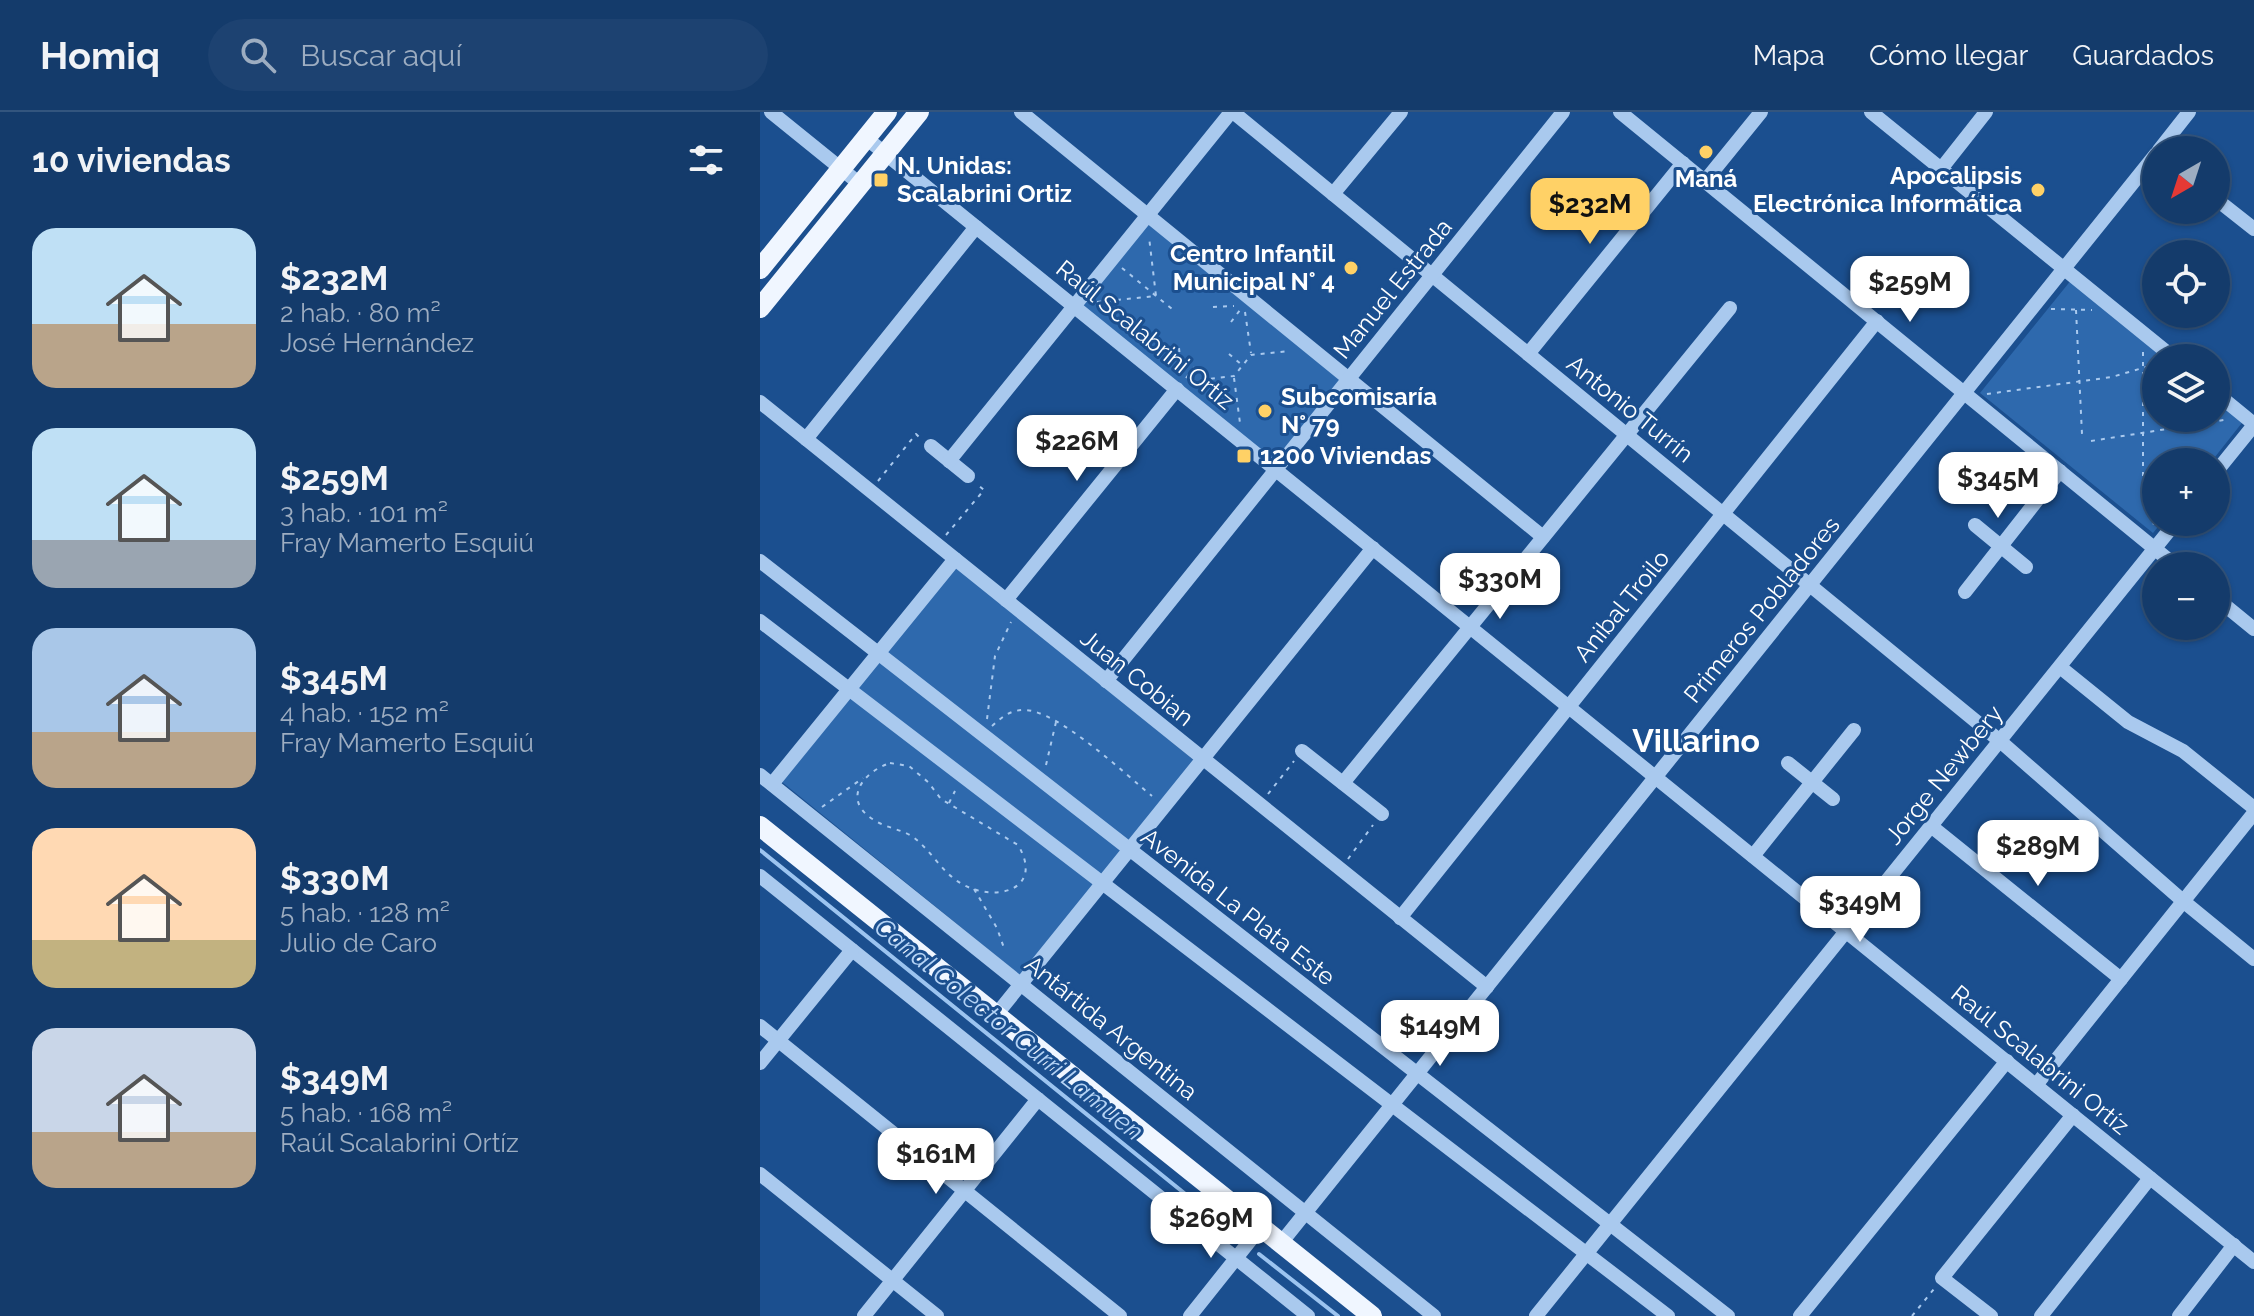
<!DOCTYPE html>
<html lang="es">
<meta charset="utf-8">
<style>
:root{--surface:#143b6b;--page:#1d4271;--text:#f1f3f6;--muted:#9dadc1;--line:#33557e;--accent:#ffd166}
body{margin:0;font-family:Raleway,sans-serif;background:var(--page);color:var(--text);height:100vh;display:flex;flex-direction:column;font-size:30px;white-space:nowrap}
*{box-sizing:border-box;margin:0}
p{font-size:26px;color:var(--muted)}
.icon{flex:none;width:44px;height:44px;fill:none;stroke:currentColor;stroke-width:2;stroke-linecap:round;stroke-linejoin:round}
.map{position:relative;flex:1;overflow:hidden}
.panel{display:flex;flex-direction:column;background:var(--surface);width:760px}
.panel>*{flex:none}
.needle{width:52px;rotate:219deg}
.controls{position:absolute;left:1382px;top:24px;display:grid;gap:16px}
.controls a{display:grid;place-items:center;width:88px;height:88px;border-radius:50%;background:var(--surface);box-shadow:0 2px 6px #0004,0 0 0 2px var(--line);font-size:40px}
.price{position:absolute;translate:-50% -68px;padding:0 18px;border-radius:16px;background:#fff;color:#222;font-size:26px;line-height:52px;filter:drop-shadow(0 2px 4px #0008)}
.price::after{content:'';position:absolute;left:50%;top:48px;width:24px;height:18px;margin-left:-12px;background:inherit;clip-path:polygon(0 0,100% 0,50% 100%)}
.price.current{background:var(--accent);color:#111}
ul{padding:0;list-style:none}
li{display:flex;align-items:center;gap:24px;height:200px;padding:0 32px}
li span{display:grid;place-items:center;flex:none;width:224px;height:160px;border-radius:24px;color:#555}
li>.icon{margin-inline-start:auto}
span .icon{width:96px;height:96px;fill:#fffc;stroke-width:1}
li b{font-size:34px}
h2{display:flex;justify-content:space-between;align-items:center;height:96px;padding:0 32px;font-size:34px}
header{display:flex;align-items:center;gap:48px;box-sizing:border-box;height:112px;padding:0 40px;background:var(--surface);border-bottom:2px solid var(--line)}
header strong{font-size:38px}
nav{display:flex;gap:44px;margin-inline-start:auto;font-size:28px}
.search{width:560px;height:72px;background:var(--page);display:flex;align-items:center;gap:20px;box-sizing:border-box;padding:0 28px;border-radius:44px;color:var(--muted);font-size:30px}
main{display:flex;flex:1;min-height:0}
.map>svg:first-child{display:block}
.green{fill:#2e69ad}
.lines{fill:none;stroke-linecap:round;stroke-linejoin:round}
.stream{stroke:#9cc4f0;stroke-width:4}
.path{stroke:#a9c9ee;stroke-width:2;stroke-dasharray:4 6;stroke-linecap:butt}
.minor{stroke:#a9c9ee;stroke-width:14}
.major{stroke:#f0f6ff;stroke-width:20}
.poi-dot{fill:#ffd166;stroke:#1b4f8f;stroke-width:3}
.labels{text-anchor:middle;stroke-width:6;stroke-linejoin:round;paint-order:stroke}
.poi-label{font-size:24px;font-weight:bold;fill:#fff;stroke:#1b4f8f;text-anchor:start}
.street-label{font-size:24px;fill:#fff;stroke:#1b4f8f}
.water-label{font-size:26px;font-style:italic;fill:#b5d3f5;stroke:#1b4f8f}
.district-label{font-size:32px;font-weight:bold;fill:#fff;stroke:#1b4f8f}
</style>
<header>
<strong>Homiq</strong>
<div class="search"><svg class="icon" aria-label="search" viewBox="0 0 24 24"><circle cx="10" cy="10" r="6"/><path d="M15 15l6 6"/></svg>Buscar aquí</div>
<nav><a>Mapa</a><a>Cómo llegar</a><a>Guardados</a></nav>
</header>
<main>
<section class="panel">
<h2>10 viviendas<svg class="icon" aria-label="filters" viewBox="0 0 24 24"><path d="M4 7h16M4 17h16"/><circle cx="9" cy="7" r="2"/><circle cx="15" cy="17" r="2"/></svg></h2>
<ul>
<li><span style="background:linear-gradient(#bfe0f5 60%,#b9a48a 0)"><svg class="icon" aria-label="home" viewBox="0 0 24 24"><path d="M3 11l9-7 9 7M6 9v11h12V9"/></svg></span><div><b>$232M</b><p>2 hab. · 80 m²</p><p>José Hernández</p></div></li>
<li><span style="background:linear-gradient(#bfe0f5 70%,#9aa5b1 0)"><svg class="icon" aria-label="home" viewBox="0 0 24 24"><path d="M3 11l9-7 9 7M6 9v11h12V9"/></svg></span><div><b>$259M</b><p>3 hab. · 101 m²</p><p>Fray Mamerto Esquiú</p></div></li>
<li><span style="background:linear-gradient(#a9c7e8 65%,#b9a48a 0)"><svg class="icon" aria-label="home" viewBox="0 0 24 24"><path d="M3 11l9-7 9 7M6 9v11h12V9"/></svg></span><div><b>$345M</b><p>4 hab. · 152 m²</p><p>Fray Mamerto Esquiú</p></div></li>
<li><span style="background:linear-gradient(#ffd9b3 70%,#c2b280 0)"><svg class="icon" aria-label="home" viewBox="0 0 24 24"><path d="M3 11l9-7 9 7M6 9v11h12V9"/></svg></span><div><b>$330M</b><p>5 hab. · 128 m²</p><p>Julio de Caro</p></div></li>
<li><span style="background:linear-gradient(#c9d6e8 65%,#b9a48a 0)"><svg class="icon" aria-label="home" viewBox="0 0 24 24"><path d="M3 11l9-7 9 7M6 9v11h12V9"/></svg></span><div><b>$349M</b><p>5 hab. · 168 m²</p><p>Raúl Scalabrini Ortíz</p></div></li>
</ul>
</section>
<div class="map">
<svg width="1494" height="1204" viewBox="0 0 1494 1204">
<rect width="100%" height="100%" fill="#1b4f8f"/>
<!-- green -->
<g class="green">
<polygon points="388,104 589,267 516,358 315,195"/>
<polygon points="1312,167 1410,246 1396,246 1396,306 1456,306 1456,283 1485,307 1451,350 1396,350 1396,410 1402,410 1393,421 1220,281"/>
<polygon points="196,455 435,649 260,863 22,670"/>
</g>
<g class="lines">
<!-- stream -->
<g class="stream">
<polyline points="0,738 476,1123"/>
<polyline points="499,1142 578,1204"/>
</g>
<!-- path -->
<g class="path">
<polyline points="362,156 412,197"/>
<polyline points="337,190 396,184 389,125"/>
<polyline points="453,195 474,194"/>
<polyline points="1291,197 1332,198"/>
<polyline points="1316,198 1322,322"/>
<polyline points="485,200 491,241"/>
<polyline points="471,210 480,198"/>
<polyline points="419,236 422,265"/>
<polyline points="1383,240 1383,369 1394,413"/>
<polyline points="469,242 482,253"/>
<polyline points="426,266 438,251"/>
<polyline points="474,266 480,311"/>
<polyline points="431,269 474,264 491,243 529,239"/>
<polyline points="1227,282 1352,265 1396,252"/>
<polyline points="1331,329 1464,308"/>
<polyline points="118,369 156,322 160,326"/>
<polyline points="186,423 224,378 218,373"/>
<polyline points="227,607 235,544 251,510"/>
<path d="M 232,614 C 242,605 250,598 264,598 C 298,598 365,662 392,684"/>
<path d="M 130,651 L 149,654 L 168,670 L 181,687 L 258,733 C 285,778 235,791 202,772 C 182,761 171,738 153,725 C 141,717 126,716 114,708 C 81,688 103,660 130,651 Z"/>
<polyline points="286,653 296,610"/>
<polyline points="508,682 534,649"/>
<polyline points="189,691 195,679"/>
<polyline points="62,695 103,666"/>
<polyline points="588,747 613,713"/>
<polyline points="214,777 237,816 245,839"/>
<polyline points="1152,1204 1174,1177"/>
</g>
<!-- minor -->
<g class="minor">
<polyline points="11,0 100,72"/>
<polyline points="261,0 783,425"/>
<polyline points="473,0 1240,629 1423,789 1494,847"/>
<polyline points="860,0 1416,454"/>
<polyline points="1111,0 1414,246"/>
<polyline points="106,26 1494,1150"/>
<polyline points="1399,38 1429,0"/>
<polyline points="1181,57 1226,0"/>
<polyline points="945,69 1001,0"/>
<polyline points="573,82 641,0"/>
<polyline points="1456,87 1494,117"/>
<polyline points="768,242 923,51"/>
<polyline points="1456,281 1494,312"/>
<polyline points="0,290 727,875"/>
<polyline points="46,327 216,115"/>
<polyline points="171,334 208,364"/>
<polyline points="189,349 471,0"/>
<polyline points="1456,360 1494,313"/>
<polyline points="1215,413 1266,455"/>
<polyline points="0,449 968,1204"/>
<polyline points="1205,480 1300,359"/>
<polyline points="1456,486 1494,517"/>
<polyline points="246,488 417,277"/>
<polyline points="0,509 908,1204"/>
<polyline points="1300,555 1368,610 1423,639 1494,696"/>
<polyline points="346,569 803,0"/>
<polyline points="542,639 622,702"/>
<polyline points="1028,651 1073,687"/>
<polyline points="0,663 674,1204"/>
<polyline points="583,671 970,196"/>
<polyline points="12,672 195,447"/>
<polyline points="1171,714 1361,867"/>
<polyline points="993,744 1094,618"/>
<polyline points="0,764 548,1204"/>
<polyline points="640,806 1117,209"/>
<polyline points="236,903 613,436"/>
<polyline points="0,914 360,1204"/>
<polyline points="0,951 92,838"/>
<polyline points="1276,973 1494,701"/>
<polyline points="0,1062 177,1204"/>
<polyline points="521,1131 1396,42"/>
<polyline points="104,1204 278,987"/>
<polyline points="430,1204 501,1115"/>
<polyline points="776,1204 1416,410"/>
<polyline points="1040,1204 1247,949"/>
<polyline points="1231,1204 1182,1166 1313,1003"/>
<polyline points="1281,1204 1390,1066"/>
<polyline points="1419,1204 1474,1133"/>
</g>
<!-- major -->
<g class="major">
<polyline points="0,157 127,0"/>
<polyline points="0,196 159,0"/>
<polyline points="0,714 612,1204"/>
</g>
</g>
<!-- markers -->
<g class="poi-dot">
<circle cx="946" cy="40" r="8"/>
<rect x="113" y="60" width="16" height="16" rx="4"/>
<circle cx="1278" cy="78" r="8"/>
<circle cx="591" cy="156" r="8"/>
<circle cx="505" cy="299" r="8"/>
<rect x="476" y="336" width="16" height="16" rx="4"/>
</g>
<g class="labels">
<!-- poi labels -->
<g class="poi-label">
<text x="137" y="62">N. Unidas:<tspan x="137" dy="28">Scalabrini Ortiz</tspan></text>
<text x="1262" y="72" text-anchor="end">Apocalipsis<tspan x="1262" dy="28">Electrónica Informática</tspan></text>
<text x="946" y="75" text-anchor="middle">Maná</text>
<text x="575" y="150" text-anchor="end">Centro Infantil<tspan x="575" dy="28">Municipal N° 4</tspan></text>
<text x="521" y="293">Subcomisaría<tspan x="521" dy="28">N° 79</tspan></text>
<text x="500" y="352">1200 Viviendas</text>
</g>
<!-- street labels -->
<g class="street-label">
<text transform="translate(633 177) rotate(-51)" y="8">Manuel Estrada</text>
<text transform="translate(385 223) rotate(39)" y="8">Raúl Scalabrini Ortíz</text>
<text transform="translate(870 297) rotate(39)" y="8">Antonio Turrín</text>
<text transform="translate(862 494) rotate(-51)" y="8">Anibal Troilo</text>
<text transform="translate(1002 498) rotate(-51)" y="8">Primeros Pobladores</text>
<text transform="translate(377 566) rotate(39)" y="8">Juan Cobian</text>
<text transform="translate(1184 663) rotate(-51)" y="8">Jorge Newbery</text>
<text transform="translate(478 795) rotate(38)" y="8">Avenida La Plata Este</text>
<text transform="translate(351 916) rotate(39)" y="8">Antártida Argentina</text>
<text transform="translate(1280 948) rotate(39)" y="8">Raúl Scalabrini Ortíz</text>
</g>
<!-- water labels -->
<g class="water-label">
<text transform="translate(249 917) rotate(39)" y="9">Canal Colector Curri Lamuen</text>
</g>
<!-- district labels -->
<g class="district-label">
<text x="936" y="640">Villarino</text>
</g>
</g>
</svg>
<div class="controls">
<a><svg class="needle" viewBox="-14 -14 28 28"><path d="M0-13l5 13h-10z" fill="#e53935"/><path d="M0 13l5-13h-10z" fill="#9dadc1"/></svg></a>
<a><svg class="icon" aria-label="locate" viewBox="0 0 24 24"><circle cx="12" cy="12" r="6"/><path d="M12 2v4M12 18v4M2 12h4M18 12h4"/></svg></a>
<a><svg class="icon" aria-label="layers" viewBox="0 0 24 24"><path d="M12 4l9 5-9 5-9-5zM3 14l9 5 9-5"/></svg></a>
<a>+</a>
<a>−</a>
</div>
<b class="price current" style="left:830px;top:134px">$232M</b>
<b class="price" style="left:1150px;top:212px">$259M</b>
<b class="price" style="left:317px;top:371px">$226M</b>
<b class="price" style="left:1238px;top:408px">$345M</b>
<b class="price" style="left:740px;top:509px">$330M</b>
<b class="price" style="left:1278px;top:776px">$289M</b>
<b class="price" style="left:1100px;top:832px">$349M</b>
<b class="price" style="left:680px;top:956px">$149M</b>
<b class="price" style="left:176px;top:1084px">$161M</b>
<b class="price" style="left:451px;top:1148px">$269M</b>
</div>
</main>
